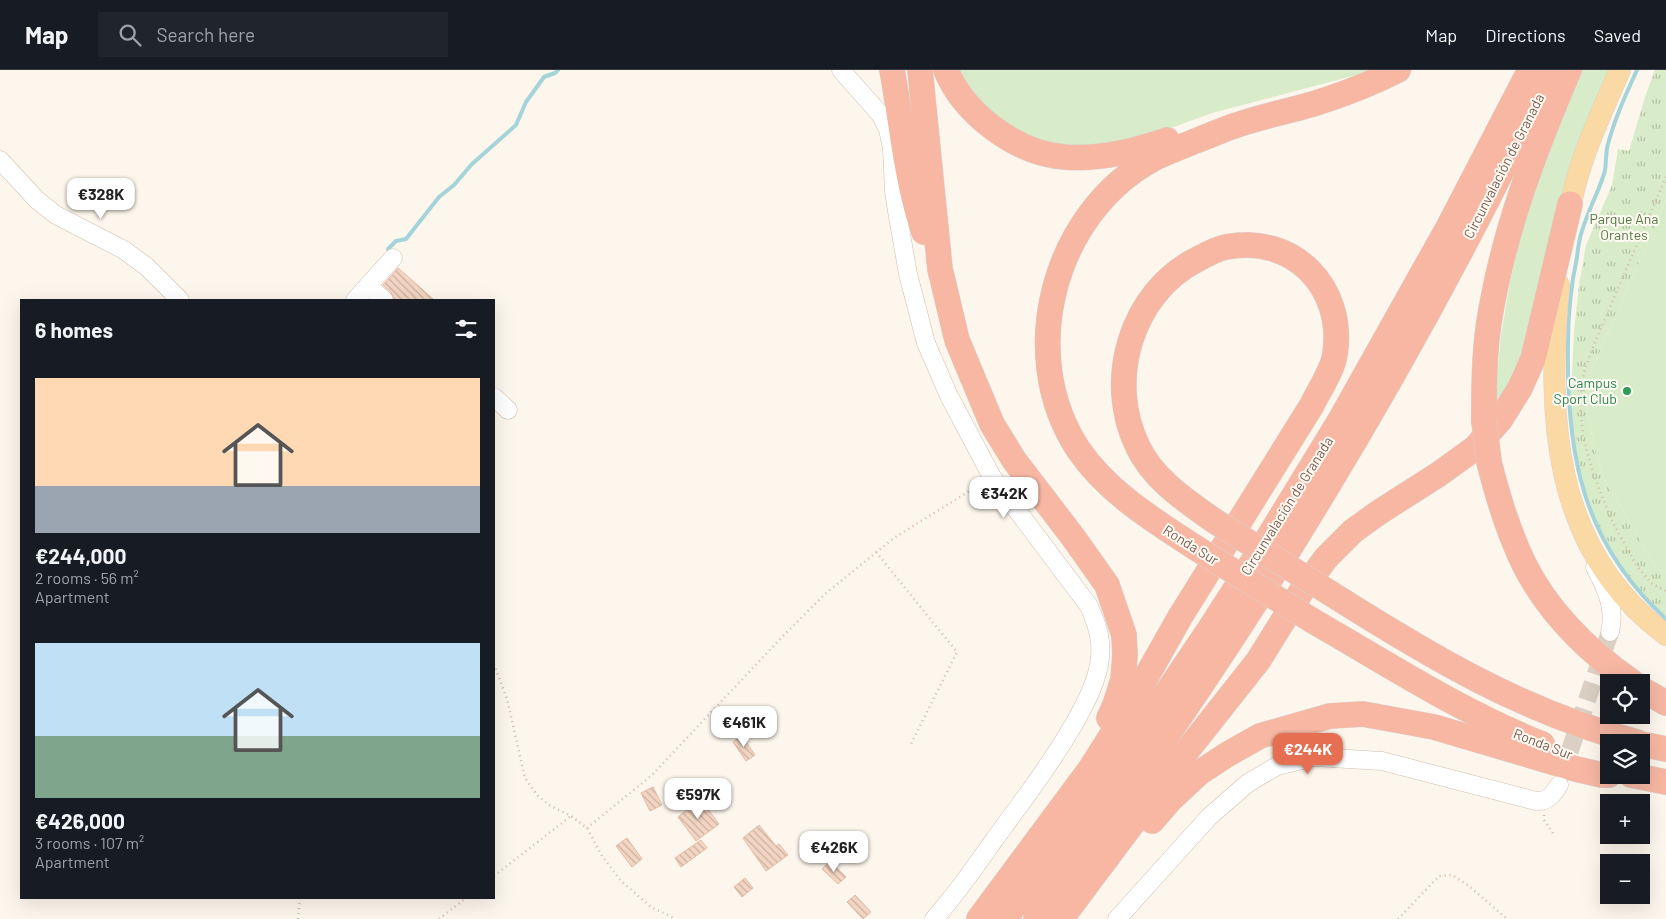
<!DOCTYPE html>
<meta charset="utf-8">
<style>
:root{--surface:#171b24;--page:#20242c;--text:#f1f3f6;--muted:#9ea1a6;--line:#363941;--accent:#e76f51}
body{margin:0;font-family:Barlow,sans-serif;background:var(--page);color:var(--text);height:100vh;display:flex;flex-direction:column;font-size:19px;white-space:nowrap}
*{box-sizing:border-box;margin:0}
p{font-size:16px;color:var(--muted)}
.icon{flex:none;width:28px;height:28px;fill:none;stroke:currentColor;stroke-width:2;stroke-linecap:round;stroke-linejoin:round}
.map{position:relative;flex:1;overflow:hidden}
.panel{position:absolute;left:20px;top:229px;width:475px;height:600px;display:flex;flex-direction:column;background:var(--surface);border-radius:0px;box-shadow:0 5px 20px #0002}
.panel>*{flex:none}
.fabs{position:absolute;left:1600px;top:604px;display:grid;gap:10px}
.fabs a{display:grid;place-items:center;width:50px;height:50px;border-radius:0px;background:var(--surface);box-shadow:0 5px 20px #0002;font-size:25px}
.price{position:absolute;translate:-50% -42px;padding:0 11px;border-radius:10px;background:#fff;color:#222;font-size:16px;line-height:32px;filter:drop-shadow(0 1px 2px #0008)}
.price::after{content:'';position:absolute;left:50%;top:30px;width:15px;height:11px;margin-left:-8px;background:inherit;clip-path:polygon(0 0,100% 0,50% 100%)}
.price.selected{background:var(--accent);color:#fff}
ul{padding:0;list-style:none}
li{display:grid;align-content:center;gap:10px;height:265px;padding:0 15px}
li span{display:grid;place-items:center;height:155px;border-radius:0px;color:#555}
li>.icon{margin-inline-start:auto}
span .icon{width:90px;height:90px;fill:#fffc;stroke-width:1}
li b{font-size:21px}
h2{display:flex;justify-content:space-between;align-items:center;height:60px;padding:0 15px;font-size:21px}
header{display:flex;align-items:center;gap:30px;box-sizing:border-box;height:70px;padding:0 25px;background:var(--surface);border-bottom:1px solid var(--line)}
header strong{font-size:24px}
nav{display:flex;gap:28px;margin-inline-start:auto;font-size:18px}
.search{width:350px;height:45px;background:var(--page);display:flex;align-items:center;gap:12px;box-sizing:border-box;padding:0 18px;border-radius:0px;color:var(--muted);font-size:19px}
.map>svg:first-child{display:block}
.grass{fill:#d8ecc9}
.park{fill:url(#park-tufts)}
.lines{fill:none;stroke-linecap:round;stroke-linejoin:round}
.stream{stroke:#a5d3da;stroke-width:4}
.building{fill:url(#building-back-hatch);stroke:#e6bba3}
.minor-tunnel{stroke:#dcd0c4;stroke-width:18;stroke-dasharray:18 9;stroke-linecap:butt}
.minor-casing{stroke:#d1beb0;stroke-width:19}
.major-casing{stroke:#dad1cd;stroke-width:22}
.highway-casing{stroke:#dad1cd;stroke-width:26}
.path{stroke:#d9b8a5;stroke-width:2.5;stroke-dasharray:1 4;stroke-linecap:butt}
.minor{stroke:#fff;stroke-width:18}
.major{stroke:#fbd9a5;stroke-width:21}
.highway{stroke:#f7b7a3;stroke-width:25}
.highway-bridge-casing{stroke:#dad1cd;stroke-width:26;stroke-linecap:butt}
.highway-bridge{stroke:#f7b7a3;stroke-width:25}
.leisure-dot{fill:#2e9e5b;stroke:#fffaf3;stroke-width:2}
.labels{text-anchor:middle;stroke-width:4;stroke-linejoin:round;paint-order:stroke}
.street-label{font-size:14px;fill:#7a5c4d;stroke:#fffaf3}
.park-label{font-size:14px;fill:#537a41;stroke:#fffaf3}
.leisure-label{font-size:14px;fill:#27864d;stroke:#fffaf3;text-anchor:end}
</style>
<header>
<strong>Map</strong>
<div class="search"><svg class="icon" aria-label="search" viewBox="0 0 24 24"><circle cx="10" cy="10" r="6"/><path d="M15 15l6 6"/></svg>Search here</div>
<nav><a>Map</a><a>Directions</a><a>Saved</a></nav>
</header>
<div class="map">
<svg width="1666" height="849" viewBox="0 0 1666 849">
<defs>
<pattern id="park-tufts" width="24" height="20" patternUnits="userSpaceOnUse" patternTransform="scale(1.25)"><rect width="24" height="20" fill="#d8ecc9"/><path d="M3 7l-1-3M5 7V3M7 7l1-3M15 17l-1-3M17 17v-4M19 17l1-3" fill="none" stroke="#b4c2a5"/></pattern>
<pattern id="building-back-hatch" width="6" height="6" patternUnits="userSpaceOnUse" patternTransform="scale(1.25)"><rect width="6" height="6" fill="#f3d5c3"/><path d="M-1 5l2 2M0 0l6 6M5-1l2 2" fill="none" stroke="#cab0a1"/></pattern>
</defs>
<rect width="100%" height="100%" fill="#fdf6ec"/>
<!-- grass -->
<g class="grass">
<polygon points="959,0 1369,0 1360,4 1212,43 1125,75 1061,78 1028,67 1000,50 971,20"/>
<polygon points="1582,0 1609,0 1535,265 1498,346 1496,312 1501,265 1510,212 1523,156 1541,94 1568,27"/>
<polygon points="1666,130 1666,503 1656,498 1602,405 1589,353 1587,337 1590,304"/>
</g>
<!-- park -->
<polygon class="park" points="1655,0 1666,0 1666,130 1590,304 1587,337 1589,353 1602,405 1656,498 1666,503 1666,548 1629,509 1611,483 1596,452 1584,419 1576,385 1570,343 1574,261 1579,215 1586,175 1612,115 1618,79 1629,81 1645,27"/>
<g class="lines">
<!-- stream -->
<g class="stream">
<path d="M 1637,0 C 1626,24 1615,48 1608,74 C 1605,84 1607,95 1604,104 C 1598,123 1588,141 1582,161 C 1579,169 1578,178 1577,187 C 1571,215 1568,244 1568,273 C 1566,384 1582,472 1666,549"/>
<polyline points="388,179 396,171 406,169 439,127 454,115 472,94 516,55 526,32 544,7 555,3 558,0"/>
</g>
</g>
<!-- building -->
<g class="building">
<polygon points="398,198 422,219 434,230 394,230 391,222 383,215"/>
<polygon points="742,666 755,685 746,691 733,672"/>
<polygon points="653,717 662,735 650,741 641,723"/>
<polygon points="700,729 719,754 696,771 678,747"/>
<polygon points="759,755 776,776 779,774 788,785 766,801 743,768"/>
<polygon points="627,768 642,789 632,797 616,776"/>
<polygon points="701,770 707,778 681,797 675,788"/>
<polygon points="830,791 846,807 838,814 822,799"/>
<polygon points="745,808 753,818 742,827 734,817"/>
<polygon points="855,825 871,842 863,849 847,832"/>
</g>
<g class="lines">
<!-- minor-tunnel -->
<polyline class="minor-tunnel" points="1561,707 1610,562"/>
<!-- minor casing -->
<g class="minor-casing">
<g id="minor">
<path d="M 841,0 L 880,44 L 888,59 L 892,79 L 894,121 L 897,141 L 908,204 L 926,273 L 949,326 L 992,407 L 1089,536 C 1098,557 1103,572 1099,595 C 1095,616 1084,636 1074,654 C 1050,695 1022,732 994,770 C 975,797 956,825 934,849"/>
<polyline points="0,90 37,130 56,145 124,180 147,197 180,230"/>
<polyline points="368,216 384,230"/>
<polyline points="355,230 393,188"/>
<polyline points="494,327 508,340"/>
<path d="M 1595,497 C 1606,518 1616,539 1610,562"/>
<path d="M 1117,849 L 1209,747 L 1248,713 L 1277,696 L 1314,687 L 1382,691 L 1536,731 C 1548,732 1553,724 1559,715"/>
</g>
</g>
<!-- major casing -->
<g class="major-casing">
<g id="major">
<path d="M 1568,150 C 1575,98 1599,48 1620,0"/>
<path d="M 1559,215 C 1547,346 1551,479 1666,565"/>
</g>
</g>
<!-- highway casing -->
<g class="highway-casing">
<g id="highway">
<path d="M 892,0 C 902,53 906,111 924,162"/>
<polyline points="920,0 940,199 957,270 992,354 1014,390 1073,467 1107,515 1124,565 1125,585 1123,610 1115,635 1109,648"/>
<path d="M 946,0 C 964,44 1017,84 1065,87 C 1099,90 1135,81 1167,70"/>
<path d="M 1484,351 C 1484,318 1484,285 1489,252 C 1503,163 1534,82 1569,0"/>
<path d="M 1489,392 C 1498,428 1508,461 1524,494 C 1548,542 1589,582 1632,612"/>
<path d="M 1196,478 C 1153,450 1107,422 1078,379 C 1016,284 1053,143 1153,89 C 1167,82 1183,76 1198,70 C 1212,65 1226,58 1240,54 C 1264,46 1289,41 1313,34 C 1342,25 1371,14 1398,0"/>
<path d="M 1330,523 C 1428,585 1524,643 1637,672"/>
<path d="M 1313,551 C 1388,594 1461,642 1542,674"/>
<polyline points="1641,619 1666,633"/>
<polyline points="1641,674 1666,679"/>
<polyline points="1631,705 1666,712"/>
<polyline points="1152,751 1170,730 1199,703 1228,684 1260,666 1330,646 1363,644 1434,657 1576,699 1602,705 1609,705"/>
<path d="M 979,849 L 1091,698 L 1127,641 L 1180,547 L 1312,335 C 1319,320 1333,300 1335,284 C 1345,217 1293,164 1226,177 C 1216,179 1207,184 1198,189 C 1131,222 1105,311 1138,377 C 1153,409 1185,430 1213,450"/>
<polyline points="1005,849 1065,769 1147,652 1211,557 1268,468 1339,352 1449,156 1530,0"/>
<path d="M 1036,849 C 1234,583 1410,300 1551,0"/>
<polyline points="1061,849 1186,682 1258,591 1301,522 1326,488 1353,461 1378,443 1439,404 1475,378 1500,350 1520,318 1533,289 1570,134"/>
</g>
</g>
<!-- path -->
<g class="path">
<polyline points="1666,107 1595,272 1584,302 1580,333 1583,366 1593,403 1611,449 1636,495 1651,513 1666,521"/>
<polyline points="876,482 957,582 911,674"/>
<polyline points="494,594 507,629 525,708 537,725 549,735 571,746 587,758 602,786 621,811 651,837 676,849"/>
<polyline points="1544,745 1544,750 1554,765"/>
<polyline points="587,758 651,706 783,566 825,524 894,468 979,415"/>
<polyline points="494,806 571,746"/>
<polyline points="298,849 300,828"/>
<polyline points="439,849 466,828"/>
<polyline points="1398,849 1439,806 1452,805 1469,816 1507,849"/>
</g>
<!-- minor -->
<use href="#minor" class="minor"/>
<!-- major -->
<use href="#major" class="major"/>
<!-- highway -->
<use href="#highway" class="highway"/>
<!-- highway-bridge casing -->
<g class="highway-bridge-casing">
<g id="highway-bridge">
<polyline points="1484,351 1489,392"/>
<polyline points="1213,450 1330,523"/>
<polyline points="1196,478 1313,551"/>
</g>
</g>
<!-- highway-bridge -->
<use href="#highway-bridge" class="highway-bridge"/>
</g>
<!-- markers -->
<circle class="leisure-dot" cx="1627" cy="321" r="5"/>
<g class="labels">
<!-- street labels -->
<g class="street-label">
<text transform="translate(1504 96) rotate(-63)" y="5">Circunvalación de Granada</text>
<text transform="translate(1287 436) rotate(-58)" y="5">Circunvalación de Granada</text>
<text transform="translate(1191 475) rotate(32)" y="5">Ronda Sur</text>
<text transform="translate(1543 674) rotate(21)" y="5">Ronda Sur</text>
</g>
<!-- park labels -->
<g class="park-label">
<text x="1624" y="154">Parque Ana<tspan x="1624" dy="16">Orantes</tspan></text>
</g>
<!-- leisure labels -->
<g class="leisure-label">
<text x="1617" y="318">Campus<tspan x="1617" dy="16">Sport Club</tspan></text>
</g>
</g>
</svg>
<div class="fabs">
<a><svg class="icon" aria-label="locate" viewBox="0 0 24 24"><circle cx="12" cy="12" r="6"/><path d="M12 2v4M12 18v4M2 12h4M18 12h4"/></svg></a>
<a><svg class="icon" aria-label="layers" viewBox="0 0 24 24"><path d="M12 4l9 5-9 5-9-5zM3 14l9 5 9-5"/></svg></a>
<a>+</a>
<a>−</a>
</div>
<b class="price" style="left:101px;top:150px">€328K</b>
<b class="price" style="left:1004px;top:449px">€342K</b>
<b class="price" style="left:744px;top:678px">€461K</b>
<b class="price selected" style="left:1308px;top:705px">€244K</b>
<b class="price" style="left:698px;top:750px">€597K</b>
<b class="price" style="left:834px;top:803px">€426K</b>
<section class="panel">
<h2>6 homes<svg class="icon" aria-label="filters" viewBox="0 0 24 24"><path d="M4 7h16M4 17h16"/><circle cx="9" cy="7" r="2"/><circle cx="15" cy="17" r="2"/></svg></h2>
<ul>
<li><span style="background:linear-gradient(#ffd9b3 70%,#9aa5b1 0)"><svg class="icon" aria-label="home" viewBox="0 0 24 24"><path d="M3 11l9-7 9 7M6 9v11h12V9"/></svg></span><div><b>€244,000</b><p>2 rooms · 56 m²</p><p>Apartment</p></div></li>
<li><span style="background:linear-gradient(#bfe0f5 60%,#7fa58c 0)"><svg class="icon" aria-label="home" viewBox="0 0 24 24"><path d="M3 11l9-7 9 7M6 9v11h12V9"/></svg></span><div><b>€426,000</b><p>3 rooms · 107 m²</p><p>Apartment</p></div></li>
</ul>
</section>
</div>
